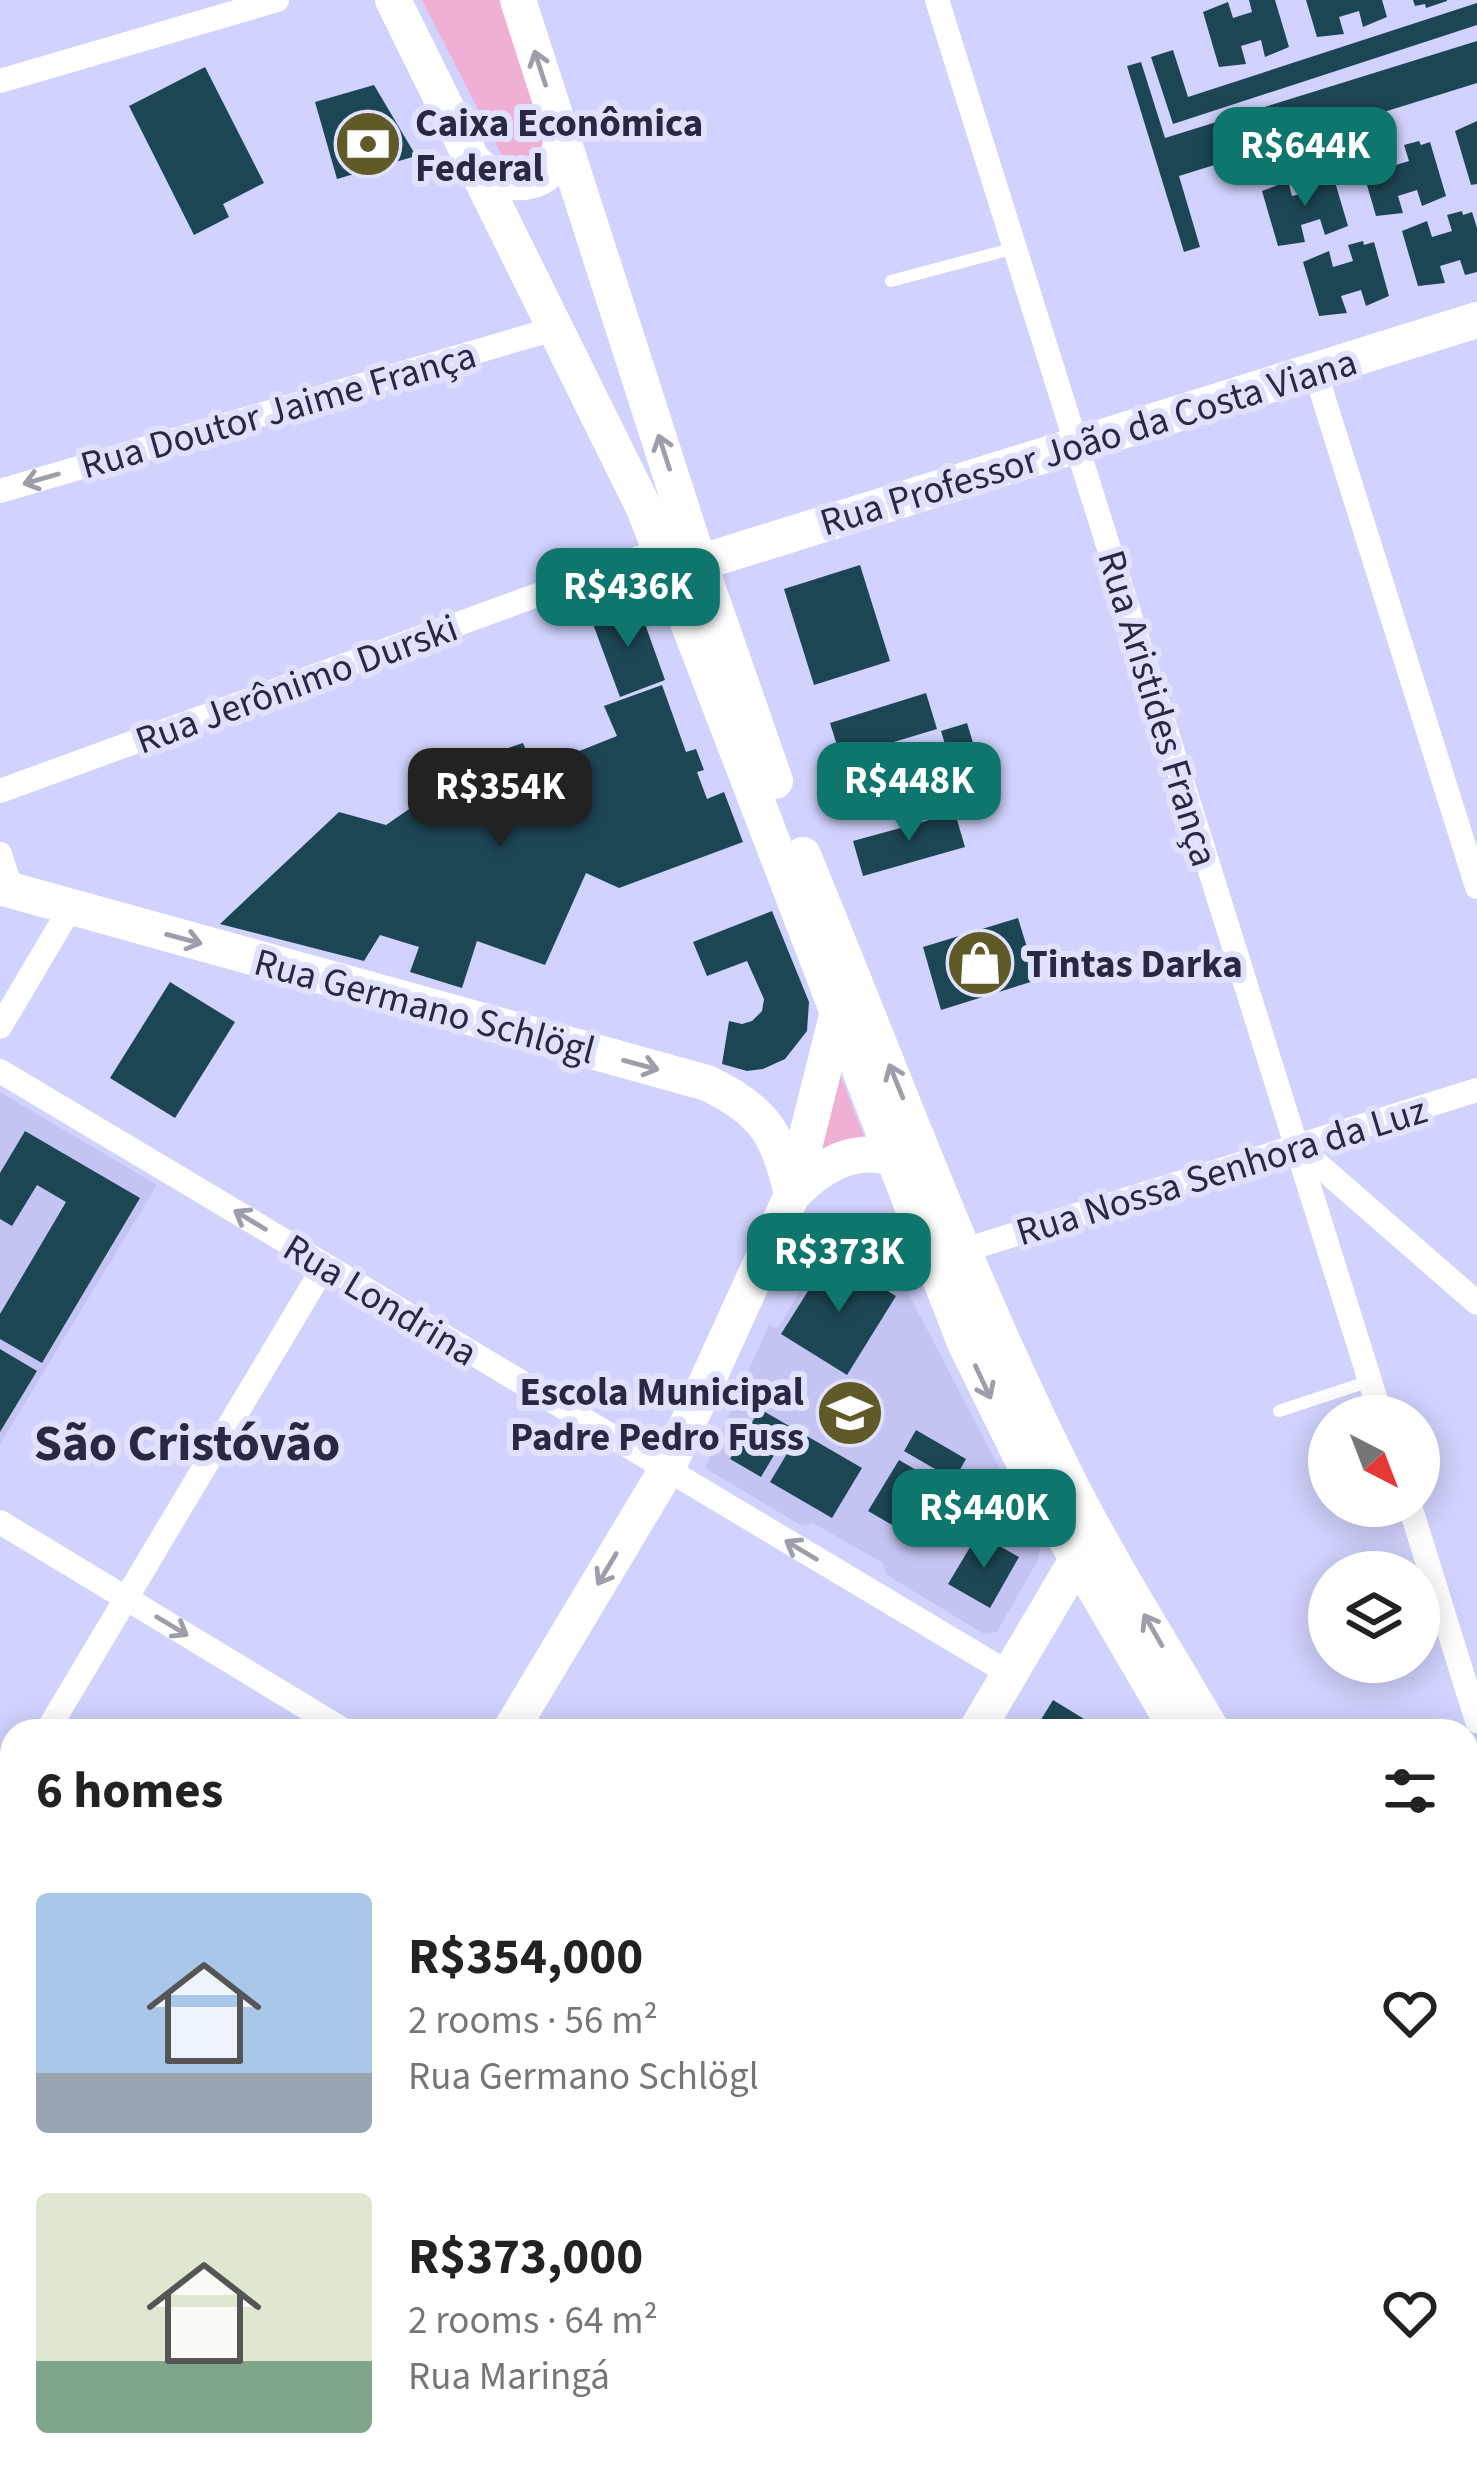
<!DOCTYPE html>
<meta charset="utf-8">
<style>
:root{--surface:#fff;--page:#f2f2f2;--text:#222;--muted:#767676;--accent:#0f766e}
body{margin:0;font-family:"Source Sans 3",sans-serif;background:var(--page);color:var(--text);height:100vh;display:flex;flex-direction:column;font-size:45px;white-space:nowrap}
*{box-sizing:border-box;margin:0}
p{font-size:39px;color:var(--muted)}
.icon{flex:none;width:66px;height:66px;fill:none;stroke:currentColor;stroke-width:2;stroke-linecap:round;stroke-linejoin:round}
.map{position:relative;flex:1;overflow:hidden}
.sheet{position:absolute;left:0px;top:1719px;width:1479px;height:771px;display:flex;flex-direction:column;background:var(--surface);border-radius:36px 36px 0 0;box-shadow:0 6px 30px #0003}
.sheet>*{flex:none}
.needle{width:78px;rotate:138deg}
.controls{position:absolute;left:1308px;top:1395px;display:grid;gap:24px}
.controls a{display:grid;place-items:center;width:132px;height:132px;border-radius:50%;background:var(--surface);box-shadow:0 6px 30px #0003;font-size:60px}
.price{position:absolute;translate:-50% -102px;padding:0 27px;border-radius:24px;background:var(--accent);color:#fff;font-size:39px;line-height:78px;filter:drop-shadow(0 3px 6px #0008)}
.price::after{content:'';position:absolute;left:50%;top:72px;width:36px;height:27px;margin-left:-18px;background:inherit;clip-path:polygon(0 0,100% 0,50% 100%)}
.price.on{background:#222;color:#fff}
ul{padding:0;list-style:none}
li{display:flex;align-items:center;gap:36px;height:300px;padding:0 36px}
li span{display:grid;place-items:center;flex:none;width:336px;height:240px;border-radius:12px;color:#555}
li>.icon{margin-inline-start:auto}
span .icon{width:144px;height:144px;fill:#fffc;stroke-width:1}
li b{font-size:51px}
h2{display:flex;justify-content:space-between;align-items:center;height:144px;padding:0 36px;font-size:51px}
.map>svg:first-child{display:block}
.built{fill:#c4c4f2}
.green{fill:#efb0d4}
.building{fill:#1d4655}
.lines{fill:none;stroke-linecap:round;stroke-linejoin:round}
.lane{stroke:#fff;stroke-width:12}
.street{stroke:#fff;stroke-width:24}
.secondary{stroke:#fff;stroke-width:36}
.highway{stroke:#fff;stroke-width:45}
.oneway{stroke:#9e9eaa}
.labels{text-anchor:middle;stroke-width:12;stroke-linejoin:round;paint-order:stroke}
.poi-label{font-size:39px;font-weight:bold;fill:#282843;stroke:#e0e1fd;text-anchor:start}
.street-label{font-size:39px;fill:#282843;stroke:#e0e1fd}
.district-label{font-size:51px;font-weight:bold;fill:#282843;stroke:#e0e1fd}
</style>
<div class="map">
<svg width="1477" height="2488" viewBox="0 0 1477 2488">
<rect width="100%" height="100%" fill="#d1d2fd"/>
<!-- built -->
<g class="built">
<polygon points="0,1092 157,1185 0,1444"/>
<polygon points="836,1243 905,1287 1040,1546 1038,1560 997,1632 984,1634 887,1575 883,1563 813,1523 802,1526 705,1468 769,1325 778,1328 827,1246"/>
</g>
<!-- green -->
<g class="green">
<polygon points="422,0 502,0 544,140 534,168 508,165 503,158"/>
<polygon points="836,1065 867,1144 813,1152"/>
</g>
<!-- building -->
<g class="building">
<polygon points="1249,0 1275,0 1289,47 1265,57 1261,40 1241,46 1246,64 1219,67 1203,12 1228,2 1233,18 1252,12"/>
<polygon points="1306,0 1382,0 1387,17 1363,27 1359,11 1339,17 1344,34 1317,37"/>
<polygon points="1413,0 1447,0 1447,1 1426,8 1425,4 1415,6"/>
<polygon points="1477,3 1477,25 1173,124 1151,57 1173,50 1188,97"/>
<polygon points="1477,41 1477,83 1179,176 1200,247 1184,252 1127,66 1141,62 1165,138"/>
<polygon points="205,67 264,183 223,204 229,217 194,235 129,106"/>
<polygon points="374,85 416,156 337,179 315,102"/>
<polygon points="1477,121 1477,184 1471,185 1455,131"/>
<polygon points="1419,141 1421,145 1430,142 1446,196 1422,206 1417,190 1398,196 1403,213 1376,216 1360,161 1385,151 1389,167 1409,161 1404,145"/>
<polygon points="1322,170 1323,175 1332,172 1348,226 1325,235 1320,219 1301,225 1305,242 1278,246 1262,191 1288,181 1292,196 1312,191 1307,175"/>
<polygon points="1462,211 1463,215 1472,212 1477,228 1477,272 1465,275 1460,260 1440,266 1445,283 1418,286 1402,231 1427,221 1432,237 1452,231 1447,215"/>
<polygon points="1363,241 1364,245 1374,242 1389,296 1366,306 1361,290 1341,296 1347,313 1319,316 1303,262 1329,251 1333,267 1353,261 1348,245"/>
<polygon points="860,565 890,661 814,685 784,589"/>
<polygon points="620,605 624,616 640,610 665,680 620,697 590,616"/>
<polygon points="662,685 686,752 696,749 704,770 697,772 707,799 724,792 743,842 619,888 586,873 545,965 477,941 462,988 410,972 419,947 380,935 364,961 220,924 339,812 386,825 418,803 448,803 435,773 523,743 534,769 617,736 604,706"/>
<polygon points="926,693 937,729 841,758 830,723"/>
<polygon points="967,723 981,769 955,777 941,731"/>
<polygon points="902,743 914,783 838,806 826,765"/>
<polygon points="955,813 965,847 863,876 853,841"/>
<polygon points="772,911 809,1002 807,1031 785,1059 763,1069 747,1071 722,1064 729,1021 742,1024 752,1021 762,1011 764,999 747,961 707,976 693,942"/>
<polygon points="1018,918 1037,980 941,1010 923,947"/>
<polygon points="170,982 235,1022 175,1118 110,1078"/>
<polygon points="25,1131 140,1198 42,1363 0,1339 0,1314 66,1202 37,1185 12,1226 0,1219 0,1173"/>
<polygon points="830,1256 896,1296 847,1375 781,1334"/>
<polygon points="0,1349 37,1371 0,1432"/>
<polygon points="760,1409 791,1427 761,1477 730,1459"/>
<polygon points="916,1430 966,1459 954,1480 904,1451"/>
<polygon points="800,1432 862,1468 832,1518 770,1482"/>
<polygon points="899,1460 949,1489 918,1540 868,1511"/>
<polygon points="978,1534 1019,1557 990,1608 948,1584"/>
<polygon points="1053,1700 1089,1722 1083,1731 1034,1731"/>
<polygon points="1477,1942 1477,2047 1467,2037 1467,1952"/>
</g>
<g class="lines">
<!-- lane -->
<g class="lane">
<polyline points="891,281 1015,248"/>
<polyline points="1279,1411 1370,1381"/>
<polyline points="1062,2478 1069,2488"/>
<polyline points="1379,2478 1397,2488"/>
<polyline points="970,2488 977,2478"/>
</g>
<!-- street -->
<g class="street">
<polyline points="937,0 1381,1416"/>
<polyline points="0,81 277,0"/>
<polyline points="1315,371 1477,887"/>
<polyline points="0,491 557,328"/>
<polyline points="0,791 661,550"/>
<polyline points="0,854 12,891"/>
<polyline points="0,1027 71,907"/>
<polyline points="0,1071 1010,1674"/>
<polyline points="1298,1147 1477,1303"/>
<polyline points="965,1250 1477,1090"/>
<polyline points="1410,1506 1477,1721"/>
<polyline points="0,1522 345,1731"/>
<polyline points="47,1731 325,1265"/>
<polyline points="0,1809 12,1789"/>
<polyline points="500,2488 506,2478"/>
<polyline points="552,2488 558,2478"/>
<polyline points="851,2488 860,2478"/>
</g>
<!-- secondary -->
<g class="secondary">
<polyline points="393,0 644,508 965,1343 1039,1493 1178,1731"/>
<polyline points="518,0 699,563 775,781"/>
<path d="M 475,163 C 508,196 563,187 561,133"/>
<polyline points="699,563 1477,320"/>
<path d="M 803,855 C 890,1066 968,1282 1071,1486 C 1114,1570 1165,1650 1212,1731"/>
<path d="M 0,887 L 707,1083 C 764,1110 779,1135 792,1195"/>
<path d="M 792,1195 C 827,1160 861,1142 910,1164"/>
<polyline points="510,1731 667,1469 792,1195 838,1012"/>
<polyline points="976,1731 1087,1543"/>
<polyline points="1467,2085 1477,2094"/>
<polyline points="1467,2120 1477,2130"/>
<polyline points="1467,2235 1477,2218"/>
<polyline points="59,2488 65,2478"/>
<polyline points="525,2488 531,2478"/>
<polyline points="1315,2488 1321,2478"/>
</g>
<!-- highway -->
<g class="highway">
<polyline points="0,2024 12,2032"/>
<polyline points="0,2080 12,2087"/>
<polyline points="669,2478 686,2488"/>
<polyline points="759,2478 776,2488"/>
</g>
</g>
<!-- one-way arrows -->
<defs><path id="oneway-shaft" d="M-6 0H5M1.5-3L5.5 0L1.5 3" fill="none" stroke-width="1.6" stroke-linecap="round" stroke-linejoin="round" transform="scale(3)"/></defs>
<g class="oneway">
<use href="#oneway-shaft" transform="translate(540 68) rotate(-108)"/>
<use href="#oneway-shaft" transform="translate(664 452) rotate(-108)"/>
<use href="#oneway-shaft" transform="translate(41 479) rotate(164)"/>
<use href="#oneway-shaft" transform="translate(184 939) rotate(15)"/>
<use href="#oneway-shaft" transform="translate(641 1065) rotate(15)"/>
<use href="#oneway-shaft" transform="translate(896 1081) rotate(-112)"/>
<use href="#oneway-shaft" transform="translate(250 1220) rotate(-149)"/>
<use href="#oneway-shaft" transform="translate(983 1382) rotate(65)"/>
<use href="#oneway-shaft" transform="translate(801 1550) rotate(-149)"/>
<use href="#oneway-shaft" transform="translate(607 1569) rotate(121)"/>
<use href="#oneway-shaft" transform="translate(172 1626) rotate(31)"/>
<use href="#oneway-shaft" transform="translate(1153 1630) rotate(-120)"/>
</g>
<!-- icons -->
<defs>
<g id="bank-disc" transform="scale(3.45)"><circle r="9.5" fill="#5f5a27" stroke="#e0e1fd"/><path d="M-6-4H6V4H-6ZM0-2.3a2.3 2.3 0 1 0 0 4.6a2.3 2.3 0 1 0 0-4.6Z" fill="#fff"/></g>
<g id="shop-disc" transform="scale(3.45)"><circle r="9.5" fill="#5f5a27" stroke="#e0e1fd"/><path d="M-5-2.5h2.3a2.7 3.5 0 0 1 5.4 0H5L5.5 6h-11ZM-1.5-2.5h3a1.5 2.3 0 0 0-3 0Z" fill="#fff"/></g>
<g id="school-disc" transform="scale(3.45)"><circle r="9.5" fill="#5f5a27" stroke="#e0e1fd"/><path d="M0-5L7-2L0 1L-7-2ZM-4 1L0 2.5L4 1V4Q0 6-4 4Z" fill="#fff"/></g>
</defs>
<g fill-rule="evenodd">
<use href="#bank-disc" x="368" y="144"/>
<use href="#shop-disc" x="980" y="963"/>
<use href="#school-disc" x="850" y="1413"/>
</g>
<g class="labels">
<!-- poi labels -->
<g class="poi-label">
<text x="415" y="136">Caixa Econômica<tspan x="415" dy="45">Federal</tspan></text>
<text x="1026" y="977">Tintas Darka</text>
<text x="804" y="1405" text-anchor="end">Escola Municipal<tspan x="804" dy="45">Padre Pedro Fuss</tspan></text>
</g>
<!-- street labels -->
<g class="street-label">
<text transform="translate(278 409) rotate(-16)" y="14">Rua Doutor Jaime França</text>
<text transform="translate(1088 441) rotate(-17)" y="14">Rua Professor João da Costa Viana</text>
<text transform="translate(296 683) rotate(-20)" y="14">Rua Jerônimo Durski</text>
<text transform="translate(1159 708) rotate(73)" y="14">Rua Aristides França</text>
<text transform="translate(425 1005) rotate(15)" y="14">Rua Germano Schlögl</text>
<text transform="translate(1221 1170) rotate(-17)" y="14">Rua Nossa Senhora da Luz</text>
<text transform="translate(381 1299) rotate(31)" y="14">Rua Londrina</text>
</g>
<!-- district labels -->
<g class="district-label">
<text x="187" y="1460">São Cristóvão</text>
</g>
</g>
</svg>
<div class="controls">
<a><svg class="needle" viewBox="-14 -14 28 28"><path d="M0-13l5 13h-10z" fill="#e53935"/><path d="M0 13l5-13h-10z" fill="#767676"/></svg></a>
<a><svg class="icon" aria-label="layers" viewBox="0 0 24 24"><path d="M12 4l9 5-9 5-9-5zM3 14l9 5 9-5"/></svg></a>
</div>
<b class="price" style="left:1305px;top:209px">R$644K</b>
<b class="price" style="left:628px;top:650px">R$436K</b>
<b class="price" style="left:909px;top:844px">R$448K</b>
<b class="price on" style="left:500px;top:850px">R$354K</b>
<b class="price" style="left:839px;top:1315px">R$373K</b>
<b class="price" style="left:984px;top:1571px">R$440K</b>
<section class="sheet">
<h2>6 homes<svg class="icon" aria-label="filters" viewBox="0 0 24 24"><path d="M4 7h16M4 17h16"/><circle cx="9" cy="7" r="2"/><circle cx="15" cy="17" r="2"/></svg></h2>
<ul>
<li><span style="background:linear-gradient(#a9c7e8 75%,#9aa5b1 0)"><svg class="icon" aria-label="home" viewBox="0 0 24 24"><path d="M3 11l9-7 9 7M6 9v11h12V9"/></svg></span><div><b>R$354,000</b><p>2 rooms · 56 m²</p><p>Rua Germano Schlögl</p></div><svg class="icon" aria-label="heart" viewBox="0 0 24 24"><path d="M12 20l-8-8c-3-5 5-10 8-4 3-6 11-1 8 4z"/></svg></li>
<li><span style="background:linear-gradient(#dfe7d0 70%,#7fa58c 0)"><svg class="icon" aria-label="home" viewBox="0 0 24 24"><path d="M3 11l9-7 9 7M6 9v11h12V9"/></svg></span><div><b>R$373,000</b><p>2 rooms · 64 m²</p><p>Rua Maringá</p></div><svg class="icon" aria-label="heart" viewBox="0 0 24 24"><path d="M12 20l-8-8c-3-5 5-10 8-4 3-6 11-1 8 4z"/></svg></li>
</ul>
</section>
</div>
